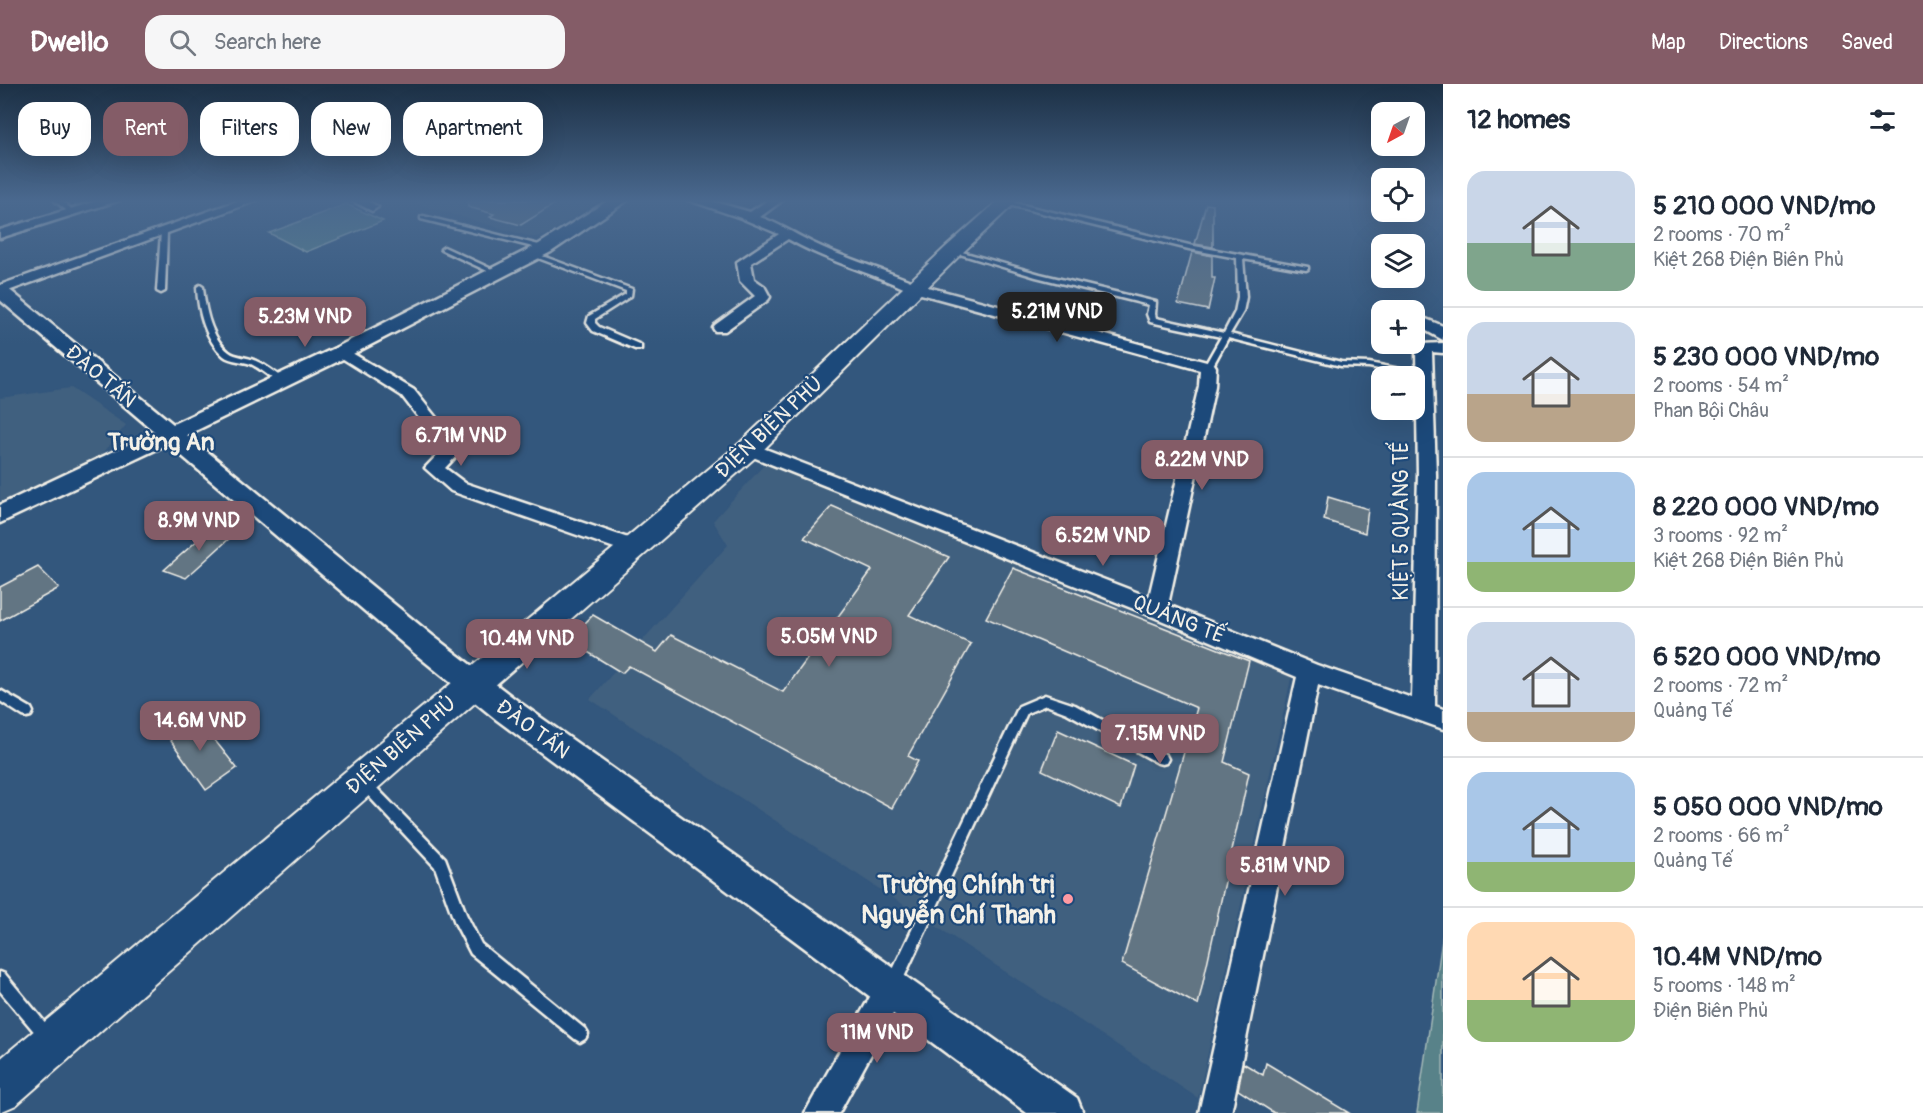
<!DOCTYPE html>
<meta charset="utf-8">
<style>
:root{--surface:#fff;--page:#f6f6f7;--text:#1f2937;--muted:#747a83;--line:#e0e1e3;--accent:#845c67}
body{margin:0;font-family:Pangolin,sans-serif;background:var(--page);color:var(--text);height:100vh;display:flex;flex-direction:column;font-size:22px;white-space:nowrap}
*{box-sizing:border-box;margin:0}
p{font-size:20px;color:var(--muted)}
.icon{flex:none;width:33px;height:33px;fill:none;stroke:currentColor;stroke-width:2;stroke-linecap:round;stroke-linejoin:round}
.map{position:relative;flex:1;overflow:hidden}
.details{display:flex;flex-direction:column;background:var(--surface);width:480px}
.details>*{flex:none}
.hud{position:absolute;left:18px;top:18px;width:570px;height:54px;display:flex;gap:12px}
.needle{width:39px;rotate:220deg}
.tools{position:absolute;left:1371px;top:18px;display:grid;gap:12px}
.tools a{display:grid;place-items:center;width:54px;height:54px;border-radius:12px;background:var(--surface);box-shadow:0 6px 24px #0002;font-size:30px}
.price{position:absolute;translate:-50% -51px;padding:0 14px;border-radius:12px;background:var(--accent);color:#fff;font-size:20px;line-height:39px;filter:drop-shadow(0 2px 3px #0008)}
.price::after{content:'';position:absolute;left:50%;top:36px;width:18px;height:14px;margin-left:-9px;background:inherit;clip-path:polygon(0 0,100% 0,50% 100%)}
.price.on{background:#222;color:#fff}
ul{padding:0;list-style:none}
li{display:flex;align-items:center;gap:18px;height:150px;padding:0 24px}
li+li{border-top:2px solid var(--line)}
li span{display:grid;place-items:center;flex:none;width:168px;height:120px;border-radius:18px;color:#555}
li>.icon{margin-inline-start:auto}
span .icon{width:72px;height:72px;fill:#fffc;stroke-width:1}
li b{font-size:26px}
h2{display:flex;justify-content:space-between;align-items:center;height:72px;padding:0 24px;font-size:26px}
.tag{padding:0 21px;border-radius:18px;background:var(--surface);box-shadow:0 6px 24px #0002;font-size:21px;line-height:54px}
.tag.on{background:var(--accent);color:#fff}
header{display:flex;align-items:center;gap:36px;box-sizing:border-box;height:84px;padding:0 30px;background:var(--accent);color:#fff}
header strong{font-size:28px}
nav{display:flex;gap:33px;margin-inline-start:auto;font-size:21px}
.search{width:420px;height:54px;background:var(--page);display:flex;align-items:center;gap:15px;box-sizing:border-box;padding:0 21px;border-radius:18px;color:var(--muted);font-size:22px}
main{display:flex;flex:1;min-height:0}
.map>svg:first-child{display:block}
.built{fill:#41607f}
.green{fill:#588289;stroke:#a6bab8;stroke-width:1.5}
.building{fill:#627483;stroke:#f4f1e8;stroke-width:1.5}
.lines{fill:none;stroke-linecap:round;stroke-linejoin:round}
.service-casing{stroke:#f4f1e8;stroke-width:5}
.minor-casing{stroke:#f4f1e8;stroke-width:5}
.tertiary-casing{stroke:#f4f1e8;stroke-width:5}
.secondary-casing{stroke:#f4f1e8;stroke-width:4}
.service{fill:#1f4a7a;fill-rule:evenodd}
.minor{fill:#1f4a7a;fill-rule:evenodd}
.tertiary{fill:#1f4a7a;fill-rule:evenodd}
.secondary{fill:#1f4a7a;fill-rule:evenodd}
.poi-dot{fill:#ff9aa2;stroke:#1f4a7a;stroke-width:2}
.labels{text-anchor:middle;stroke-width:4.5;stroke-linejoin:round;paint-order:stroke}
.street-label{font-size:21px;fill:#f4f1e8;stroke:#1f4a7a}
.quarter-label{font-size:24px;font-weight:bold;fill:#f4f1e8;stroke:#1f4a7a}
.near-poi-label{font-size:26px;font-weight:bold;fill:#f4f1e8;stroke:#1f4a7a;text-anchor:end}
</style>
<header>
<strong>Dwello</strong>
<div class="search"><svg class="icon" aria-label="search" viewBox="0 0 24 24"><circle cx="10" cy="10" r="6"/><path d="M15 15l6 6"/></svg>Search here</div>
<nav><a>Map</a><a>Directions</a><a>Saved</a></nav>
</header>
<main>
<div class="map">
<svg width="1443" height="1029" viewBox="0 0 1443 1029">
<rect width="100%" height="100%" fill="#33577d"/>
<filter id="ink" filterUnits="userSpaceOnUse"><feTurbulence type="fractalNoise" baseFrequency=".0167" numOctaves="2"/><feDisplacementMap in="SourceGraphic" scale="12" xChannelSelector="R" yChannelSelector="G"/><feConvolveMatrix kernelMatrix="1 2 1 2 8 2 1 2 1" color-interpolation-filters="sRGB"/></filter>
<g filter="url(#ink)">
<!-- built -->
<g class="built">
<polygon points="403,116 600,116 545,152 532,153"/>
<polygon points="71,304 126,341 100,373 0,420 0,314"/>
<polygon points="765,380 1292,590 1198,1014 590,615 728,461 713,437"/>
</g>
<!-- green -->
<g class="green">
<polygon points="346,120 383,137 306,168 269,149"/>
<polygon points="1443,849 1443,1029 1417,1029"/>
</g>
<!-- building -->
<g class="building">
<polygon points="468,116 561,116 521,141 490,133 494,130 468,123"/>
<polygon points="1206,120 1213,121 1213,163 1195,160"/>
<polygon points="1192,168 1212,172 1212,194 1215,194 1208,226 1178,220"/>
<polygon points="1328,413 1368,425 1365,449 1324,436"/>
<polygon points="832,422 949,473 909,531 971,560 908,672 918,677 892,724 629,582 622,589 568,556 593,531 657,568 671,551 783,608 872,486 804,454"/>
<polygon points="218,438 231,453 186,494 164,486"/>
<polygon points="38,483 59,504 0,537 0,503"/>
<polygon points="1013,484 1249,577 1224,678 1249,689 1198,921 1122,880 1197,624 986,534"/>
<polygon points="175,635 205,644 237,684 206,706 161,643"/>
<polygon points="1058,646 1134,681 1121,724 1042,686"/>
<polygon points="1243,979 1263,991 1266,979 1349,1029 1274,1029 1238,1006"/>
</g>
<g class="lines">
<!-- service casing -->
<g class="service-casing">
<g id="service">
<polygon points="54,116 61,116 76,129 71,130"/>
<polygon points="1007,117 1189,161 1308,183 1308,185 1306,186 1243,175 1246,213 1243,228 1230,250 1341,278 1369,279 1425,290 1429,292 1425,294 1369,283 1341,282 1228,254 1211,285 1205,285 1204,283 1221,253 1150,238 1147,230 1149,221 1036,193 950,167 955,166 1040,190 1156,218 1155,230 1156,234 1224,249 1235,228 1238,213 1237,174 1189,165 1005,120 1005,118"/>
<polygon points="423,132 547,163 548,164 545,166 421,135 421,133"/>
<polygon points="164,146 167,148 165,207 161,209 157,207 161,148"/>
<polygon points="444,163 498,188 499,189 494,190 442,166 441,165"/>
<polygon points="530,169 534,169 632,205 631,212 595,235 595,239 599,243 641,261 641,265 635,265 593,247 587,239 589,232 626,210 626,207 530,171"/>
<path d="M 200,201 L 203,203 C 205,225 211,254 229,268 C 235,273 248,273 256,277 C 266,281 275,289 284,295 L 284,299 L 278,299 C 269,292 261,285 251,280 C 243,277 230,277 224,272 C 205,256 198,226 197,203 Z"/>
<polygon points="0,606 31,624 33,628 31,632 27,633 23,632 0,617"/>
<polygon points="1045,611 1075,621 1166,671 1168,675 1166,679 1162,680 1158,679 1067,629 1046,621 1027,629 899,904 894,906 889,904 887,899 889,894 1019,622"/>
<polygon points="365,694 369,696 445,774 466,830 481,860 585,945 588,950 585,955 580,958 575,955 471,870 455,839 435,783 361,704 359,700 361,696"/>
<polygon points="0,888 5,890 52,947 55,952 52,957 47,960 42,957 0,907"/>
</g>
</g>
<!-- minor casing -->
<g class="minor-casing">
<g id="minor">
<polygon points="100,116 120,116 0,154 0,146"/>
<polygon points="240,116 258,116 0,210 0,201"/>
<polygon points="351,116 367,116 378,123 372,127"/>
<path d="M 688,116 L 708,116 L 750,128 L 768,116 L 783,116 L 760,133 C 778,139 793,149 811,158 C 845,175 884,185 920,201 L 1214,280 L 1216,283 L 1215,302 L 1168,521 L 1317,581 L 1412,614 L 1418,391 L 1416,267 L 1421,260 L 1443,259 L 1443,269 L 1432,268 L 1436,391 L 1435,622 L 1443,625 L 1443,645 L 1318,601 L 1231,1029 L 1199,1029 L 1297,593 L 1149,531 L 743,369 L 740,365 L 743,361 L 755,361 L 1149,513 L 1199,302 L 1200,286 L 910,207 C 870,188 826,177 788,155 L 751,179 L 754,195 L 764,202 L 770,213 L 768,216 L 725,247 L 715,247 L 713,244 L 715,241 L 755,212 L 740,197 L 737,178 L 779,150 L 741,134 Z"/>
<polygon points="1414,230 1443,242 1443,256 1414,240"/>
<polygon points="342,263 414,306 462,366 445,384 465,399 640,458 643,463 640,468 633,470 626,468 451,407 425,384 443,365 402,312 337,271 334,268"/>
<polygon points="891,891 902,895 906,906 839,1029 805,1029 880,895"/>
</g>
</g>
<!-- tertiary casing -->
<g class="tertiary-casing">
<polygon id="tertiary" points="609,116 628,116 551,168 349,272 187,351 433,552 519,618 1077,1014 1083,1029 1027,1029 497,636 413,568 168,360 0,439 0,421 155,348 0,216 0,202 6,203 173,340 335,264 539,160"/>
</g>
<!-- secondary casing -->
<g class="secondary-casing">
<polygon id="secondary" points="999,116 1018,116 960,171 758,371 16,1021 0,1028 0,975 740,359 946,163"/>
</g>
<!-- service -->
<use href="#service" class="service"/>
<!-- minor -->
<use href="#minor" class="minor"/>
<!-- tertiary -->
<use href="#tertiary" class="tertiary"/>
<!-- secondary -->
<use href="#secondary" class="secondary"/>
</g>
</g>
<!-- sky -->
<linearGradient id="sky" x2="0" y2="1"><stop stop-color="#1c3045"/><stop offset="0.45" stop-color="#4a698f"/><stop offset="1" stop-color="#4a698f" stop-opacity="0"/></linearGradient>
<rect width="1443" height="260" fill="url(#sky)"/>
<!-- markers -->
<circle class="poi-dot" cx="1068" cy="815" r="6"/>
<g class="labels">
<!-- street labels -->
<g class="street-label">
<text transform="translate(101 292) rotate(40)" y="7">ĐÀO TẤN</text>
<text transform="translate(769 343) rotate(-43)" y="7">ĐIỆN BIÊN PHỦ</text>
<text transform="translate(1401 437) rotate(-90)" y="7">KIỆT 5 QUẢNG TẾ</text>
<text transform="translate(1179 535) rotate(22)" y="7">QUẢNG TẾ</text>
<text transform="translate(533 645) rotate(36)" y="7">ĐÀO TẤN</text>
<text transform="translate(401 661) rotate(-41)" y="7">ĐIỆN BIÊN PHỦ</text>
</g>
<!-- quarter labels -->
<g class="quarter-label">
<text x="161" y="366">Trường An</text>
</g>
<!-- near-poi labels -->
<g class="near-poi-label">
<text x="1056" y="809">Trường Chính trị<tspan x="1056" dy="30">Nguyễn Chí Thanh</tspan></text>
</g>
</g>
</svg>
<div class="tools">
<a><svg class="needle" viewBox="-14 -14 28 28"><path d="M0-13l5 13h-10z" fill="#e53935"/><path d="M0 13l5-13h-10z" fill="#747a83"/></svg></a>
<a><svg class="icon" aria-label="locate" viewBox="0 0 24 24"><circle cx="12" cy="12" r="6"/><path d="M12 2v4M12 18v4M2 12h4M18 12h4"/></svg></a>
<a><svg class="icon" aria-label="layers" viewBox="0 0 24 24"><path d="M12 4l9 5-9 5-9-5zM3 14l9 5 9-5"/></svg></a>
<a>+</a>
<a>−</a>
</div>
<b class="price on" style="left:1057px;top:259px">5.21M VND</b>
<b class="price" style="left:305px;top:264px">5.23M VND</b>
<b class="price" style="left:461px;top:383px">6.71M VND</b>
<b class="price" style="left:1202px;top:407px">8.22M VND</b>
<b class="price" style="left:199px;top:468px">8.9M VND</b>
<b class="price" style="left:1103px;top:483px">6.52M VND</b>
<b class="price" style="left:829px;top:584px">5.05M VND</b>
<b class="price" style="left:527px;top:586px">10.4M VND</b>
<b class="price" style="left:200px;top:668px">14.6M VND</b>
<b class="price" style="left:1160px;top:681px">7.15M VND</b>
<b class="price" style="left:1285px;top:813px">5.81M VND</b>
<b class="price" style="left:877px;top:980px">11M VND</b>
<div class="hud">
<a class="tag">Buy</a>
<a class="tag on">Rent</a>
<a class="tag">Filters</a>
<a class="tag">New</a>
<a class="tag">Apartment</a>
</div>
</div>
<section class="details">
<h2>12 homes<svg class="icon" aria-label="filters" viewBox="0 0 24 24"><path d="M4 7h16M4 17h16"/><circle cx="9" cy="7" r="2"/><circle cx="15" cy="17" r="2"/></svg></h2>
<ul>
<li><span style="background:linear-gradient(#c9d6e8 60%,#7fa58c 0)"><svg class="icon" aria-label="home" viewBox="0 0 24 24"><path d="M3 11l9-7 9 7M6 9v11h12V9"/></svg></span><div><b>5 210 000 VND/mo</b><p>2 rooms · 70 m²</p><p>Kiệt 268 Điện Biên Phủ</p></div></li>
<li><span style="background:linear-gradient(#c9d6e8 60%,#b9a48a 0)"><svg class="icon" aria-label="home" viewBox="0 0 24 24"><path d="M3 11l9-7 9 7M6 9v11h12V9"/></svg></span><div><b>5 230 000 VND/mo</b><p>2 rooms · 54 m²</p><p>Phan Bội Châu</p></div></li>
<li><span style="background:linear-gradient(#a9c7e8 75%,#8fb573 0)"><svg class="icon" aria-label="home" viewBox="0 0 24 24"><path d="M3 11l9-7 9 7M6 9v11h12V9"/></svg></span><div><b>8 220 000 VND/mo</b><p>3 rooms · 92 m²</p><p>Kiệt 268 Điện Biên Phủ</p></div></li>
<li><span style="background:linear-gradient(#c9d6e8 75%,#b9a48a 0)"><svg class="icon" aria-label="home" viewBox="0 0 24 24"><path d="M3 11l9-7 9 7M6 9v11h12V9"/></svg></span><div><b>6 520 000 VND/mo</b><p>2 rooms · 72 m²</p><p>Quảng Tế</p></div></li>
<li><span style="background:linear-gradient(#a9c7e8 75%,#8fb573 0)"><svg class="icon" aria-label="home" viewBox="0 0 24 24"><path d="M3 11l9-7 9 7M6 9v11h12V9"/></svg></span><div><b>5 050 000 VND/mo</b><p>2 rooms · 66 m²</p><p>Quảng Tế</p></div></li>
<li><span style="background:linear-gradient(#ffd9b3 65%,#8fb573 0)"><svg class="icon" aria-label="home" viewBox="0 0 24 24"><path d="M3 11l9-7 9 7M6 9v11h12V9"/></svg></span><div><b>10.4M VND/mo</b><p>5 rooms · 148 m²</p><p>Điện Biên Phủ</p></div></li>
</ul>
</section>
</main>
